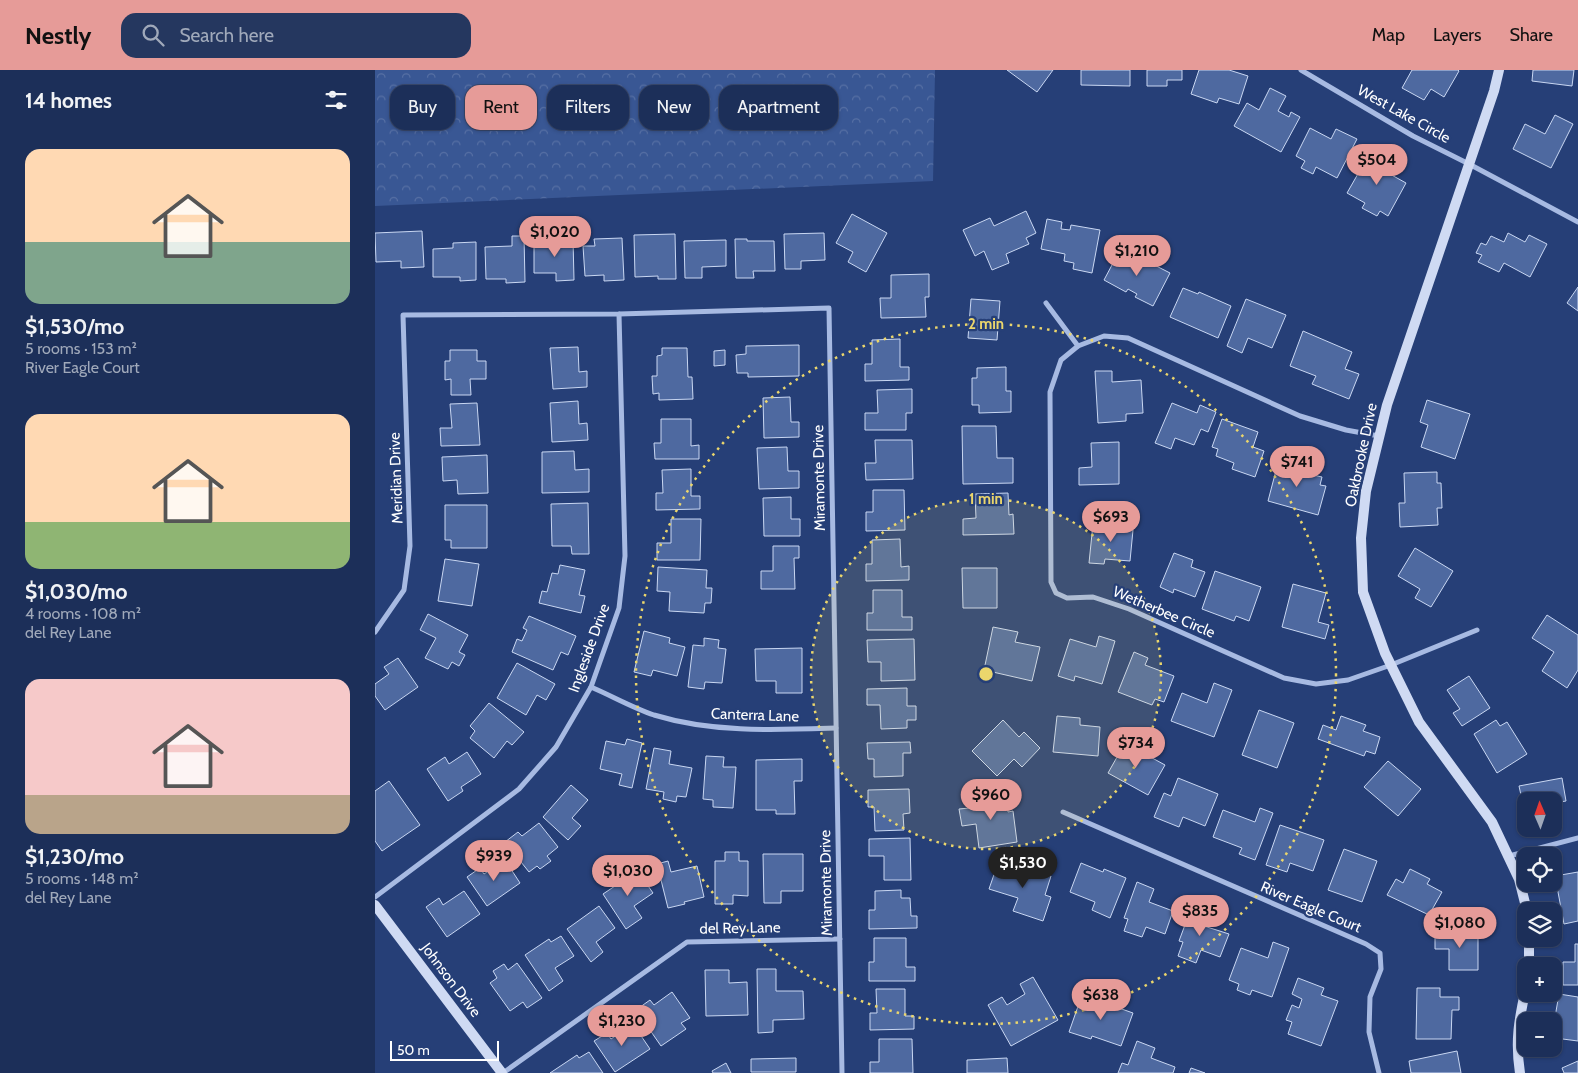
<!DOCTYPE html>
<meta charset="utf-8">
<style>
:root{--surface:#1c2f59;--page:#25375f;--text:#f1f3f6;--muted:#a0a9ba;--line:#3a4a6f;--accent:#e69b98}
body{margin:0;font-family:Cabin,sans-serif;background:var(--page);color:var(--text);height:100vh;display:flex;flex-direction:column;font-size:19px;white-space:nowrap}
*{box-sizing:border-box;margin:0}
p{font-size:16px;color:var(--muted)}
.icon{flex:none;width:28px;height:28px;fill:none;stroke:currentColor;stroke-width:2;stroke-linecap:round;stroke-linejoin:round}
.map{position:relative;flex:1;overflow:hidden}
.details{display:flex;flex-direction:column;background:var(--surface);width:375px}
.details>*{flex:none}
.guide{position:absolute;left:15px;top:15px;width:475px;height:45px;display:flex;gap:10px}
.needle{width:32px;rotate:358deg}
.buttons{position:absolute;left:1142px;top:722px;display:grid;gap:10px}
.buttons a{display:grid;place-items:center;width:45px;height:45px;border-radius:10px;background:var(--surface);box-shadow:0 1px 4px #0004,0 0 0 1px var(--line);font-size:25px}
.scale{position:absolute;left:15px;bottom:12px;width:109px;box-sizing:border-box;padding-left:5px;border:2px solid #fff;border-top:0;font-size:14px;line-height:18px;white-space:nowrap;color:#fff;-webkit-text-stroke:4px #263f77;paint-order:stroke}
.price{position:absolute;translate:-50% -42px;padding:0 11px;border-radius:18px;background:var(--accent);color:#111;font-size:16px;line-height:32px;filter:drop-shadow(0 1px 2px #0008)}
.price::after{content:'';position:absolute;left:50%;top:30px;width:15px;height:11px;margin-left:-8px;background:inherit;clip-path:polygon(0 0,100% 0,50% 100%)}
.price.selected{background:#222;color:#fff}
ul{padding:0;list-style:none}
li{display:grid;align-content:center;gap:10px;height:265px;padding:0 25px}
li span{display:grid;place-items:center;height:155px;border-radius:15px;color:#555}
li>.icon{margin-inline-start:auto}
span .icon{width:90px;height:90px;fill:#fffc;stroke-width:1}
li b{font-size:21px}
h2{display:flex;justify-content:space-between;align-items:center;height:60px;padding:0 25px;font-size:21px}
.chip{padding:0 18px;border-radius:15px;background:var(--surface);box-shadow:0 1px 4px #0004,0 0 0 1px var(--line);font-size:18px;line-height:45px}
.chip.selected{background:var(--accent);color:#111}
header{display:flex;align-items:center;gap:30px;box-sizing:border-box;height:70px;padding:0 25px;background:var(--accent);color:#111}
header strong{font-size:24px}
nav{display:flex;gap:28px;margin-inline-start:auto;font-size:18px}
.search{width:350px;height:45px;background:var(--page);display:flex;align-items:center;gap:12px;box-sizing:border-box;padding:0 18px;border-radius:15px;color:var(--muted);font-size:19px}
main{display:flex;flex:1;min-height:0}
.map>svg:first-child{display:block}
.forest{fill:url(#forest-crowns)}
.building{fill:#4e69a0;stroke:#c9d7f2}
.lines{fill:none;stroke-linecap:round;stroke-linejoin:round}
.street{stroke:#a7bae2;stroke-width:5}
.secondary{stroke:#cfdaf3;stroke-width:10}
.ring{fill:none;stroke:#ebd66c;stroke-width:2.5;stroke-dasharray:2.5 5}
.labels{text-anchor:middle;stroke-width:4.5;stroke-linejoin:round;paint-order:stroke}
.street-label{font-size:15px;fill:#fff;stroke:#263f77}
.centre{fill:#ebd66c;stroke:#263f77;stroke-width:2.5}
.ring-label{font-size:15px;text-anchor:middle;font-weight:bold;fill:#ebd66c;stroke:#263f77;stroke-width:4.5;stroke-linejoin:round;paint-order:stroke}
</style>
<header>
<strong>Nestly</strong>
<div class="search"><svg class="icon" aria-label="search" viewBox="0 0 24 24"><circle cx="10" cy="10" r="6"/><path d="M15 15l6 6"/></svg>Search here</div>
<nav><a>Map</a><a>Layers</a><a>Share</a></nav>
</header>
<main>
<section class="details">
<h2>14 homes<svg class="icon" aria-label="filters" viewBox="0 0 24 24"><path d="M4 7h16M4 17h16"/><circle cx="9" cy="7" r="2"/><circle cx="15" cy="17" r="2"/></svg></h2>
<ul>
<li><span style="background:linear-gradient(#ffd9b3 60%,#7fa58c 0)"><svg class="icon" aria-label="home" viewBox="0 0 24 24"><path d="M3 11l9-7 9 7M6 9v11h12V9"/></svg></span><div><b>$1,530/mo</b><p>5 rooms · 153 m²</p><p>River Eagle Court</p></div></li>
<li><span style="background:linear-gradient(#ffd9b3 70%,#8fb573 0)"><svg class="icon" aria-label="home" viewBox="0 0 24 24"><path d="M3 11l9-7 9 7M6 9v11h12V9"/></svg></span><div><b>$1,030/mo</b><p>4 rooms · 108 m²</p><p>del Rey Lane</p></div></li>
<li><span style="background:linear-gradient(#f6c9c9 75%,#b9a48a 0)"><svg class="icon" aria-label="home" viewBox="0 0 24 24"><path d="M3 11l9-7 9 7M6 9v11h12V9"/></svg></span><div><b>$1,230/mo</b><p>5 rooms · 148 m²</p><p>del Rey Lane</p></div></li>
</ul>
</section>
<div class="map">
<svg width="1203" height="1003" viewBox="0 0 1203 1003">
<defs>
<pattern id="forest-crowns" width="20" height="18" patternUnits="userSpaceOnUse" patternTransform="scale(1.25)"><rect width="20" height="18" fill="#395794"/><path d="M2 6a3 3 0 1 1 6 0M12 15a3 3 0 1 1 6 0" fill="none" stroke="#5770a4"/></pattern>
</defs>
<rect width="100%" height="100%" fill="#263f77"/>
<!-- forest -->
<polygon class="forest" points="0,0 560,0 558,111 0,136"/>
<!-- building -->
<g class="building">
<polygon points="632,0 678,0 662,22"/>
<polygon points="706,0 755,0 755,16 706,15"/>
<polygon points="772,0 807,0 807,10 792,10 792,16 772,16"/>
<polygon points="824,0 854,0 873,6 864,34 844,28 842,33 816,24"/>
<polygon points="1037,0 1083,0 1084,1 1069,27 1056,19 1049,30 1027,18"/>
<polygon points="1158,0 1199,0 1197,16 1157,11"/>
<polygon points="895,18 911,26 903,41 914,47 916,42 925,47 906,82 859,56 872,33 884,40"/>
<polygon points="1180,45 1198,54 1176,98 1138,79 1150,54 1170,64"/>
<polygon points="935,58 956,69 961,59 982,69 962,108 941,97 938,104 926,98 930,91 921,86"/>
<polygon points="996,81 1018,94 1013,103 1031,113 1013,146 1005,141 1002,146 987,138 990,133 972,123"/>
<polygon points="651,141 661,163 651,168 654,174 631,184 634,193 617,200 609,181 600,186 588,160 615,148 619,156"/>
<polygon points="477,144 512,163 491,202 473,192 478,182 461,173"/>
<polygon points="672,149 687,152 686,159 695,160 696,155 725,160 717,203 698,199 699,193 689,191 690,184 666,179"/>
<polygon points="47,161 49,197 26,198 26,191 1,192 0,163"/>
<polygon points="449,163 450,190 426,191 426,199 410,199 409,164"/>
<polygon points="1133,163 1150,172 1154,165 1172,174 1155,207 1129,193 1124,202 1103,192 1107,185 1101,183 1106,173 1111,175 1116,166 1129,172"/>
<polygon points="300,164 301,209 283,209 283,206 260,207 259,165"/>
<polygon points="137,166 149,166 150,212 131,213 131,209 111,209 110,177 137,176"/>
<polygon points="247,168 249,210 229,211 229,205 210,206 208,176 220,176 219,169"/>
<polygon points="198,169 199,210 181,211 181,203 159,203 159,170"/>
<polygon points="360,169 372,169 372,171 399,171 400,201 378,201 379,208 361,208"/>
<polygon points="351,170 351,196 327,197 327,208 310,208 309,171"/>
<polygon points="101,172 101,210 85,211 85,207 58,207 58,179 78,178 78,173"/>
<polygon points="746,178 795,203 778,236 760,227 762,224 753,219 751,222 729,210"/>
<polygon points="554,204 554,227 550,227 551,247 506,248 505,228 516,228 516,205"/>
<polygon points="1203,217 1203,241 1192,233"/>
<polygon points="808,218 823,224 824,222 856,236 843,268 795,247"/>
<polygon points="596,229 625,231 622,270 593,268"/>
<polygon points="871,229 911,245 897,278 873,268 867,283 852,276"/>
<polygon points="928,261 977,282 970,299 984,304 974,329 937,314 941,306 915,296"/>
<polygon points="525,269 525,297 534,297 534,310 490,311 490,294 497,294 497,270"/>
<polygon points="424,275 424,306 373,307 373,303 362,303 361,285 371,284 371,276"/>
<polygon points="203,277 204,302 212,301 212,317 178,319 175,278"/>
<polygon points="287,278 312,278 313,307 317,307 318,329 284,330 284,323 278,324 277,306 282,306 282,286 287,285"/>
<polygon points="75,280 102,280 102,291 111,291 111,309 95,309 96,325 76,325 76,309 70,310 70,291 75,291"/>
<polygon points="350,280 350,295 339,296 339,281"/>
<polygon points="631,297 631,321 636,321 636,342 604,343 604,335 597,335 597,308 602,308 602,298"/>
<polygon points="720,301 737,301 737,312 766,310 768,343 751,344 751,351 723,353"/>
<polygon points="537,319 537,343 531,343 531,360 490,360 490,343 503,343 502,320"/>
<polygon points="415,327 416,352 424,352 424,367 389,368 388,328"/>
<polygon points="1052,330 1095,344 1080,389 1046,377 1053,355 1045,352"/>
<polygon points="203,331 204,354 212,353 213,370 177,372 175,333"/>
<polygon points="102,333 105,375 66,376 65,358 77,358 75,334"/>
<polygon points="797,333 822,343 825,335 841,342 833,362 826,359 819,375 800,368 796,379 780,373"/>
<polygon points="286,349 316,349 316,376 324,375 324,389 280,389 279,373 286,373"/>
<polygon points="847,349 883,362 878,377 889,381 880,407 857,399 859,393 841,386 843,379 837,377"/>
<polygon points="587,356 621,356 622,388 638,388 638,413 588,414"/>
<polygon points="500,370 537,370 538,409 491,410 490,393 501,393"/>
<polygon points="744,372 744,414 704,415 704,398 717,397 716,373"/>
<polygon points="412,377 413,401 424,401 424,418 384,419 382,378"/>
<polygon points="199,381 200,400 214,399 214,422 167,423 167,382"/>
<polygon points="112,385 113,423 83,424 82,410 68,411 67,387"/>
<polygon points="904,389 940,399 938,405 947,407 945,415 951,416 943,445 893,431"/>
<polygon points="316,399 316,426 325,426 325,439 281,440 281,423 288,423 287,400"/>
<polygon points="1062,402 1062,413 1066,413 1067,438 1062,438 1063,455 1025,457 1024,433 1030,433 1029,403"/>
<polygon points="498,420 529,420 530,460 491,461 491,442 498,442"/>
<polygon points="633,423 634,445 638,444 639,464 588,465 588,449 601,448 600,424"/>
<polygon points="416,427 416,449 425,449 425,466 389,466 388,428"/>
<polygon points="213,433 214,484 197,484 196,476 177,476 176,434"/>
<polygon points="70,435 112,435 112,478 76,478 76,470 70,470"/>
<polygon points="296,449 326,449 325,490 282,490 282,473 296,473"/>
<polygon points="737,449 751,450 750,459 758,460 755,491 730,489 729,494 714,493 718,454 736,456"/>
<polygon points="525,469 526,497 534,496 534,510 491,511 491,494 497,494 497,470"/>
<polygon points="398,476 424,476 424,488 419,488 420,519 386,519 386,501 398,501"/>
<polygon points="1040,478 1078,501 1056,537 1040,528 1045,519 1023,506"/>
<polygon points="799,483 818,490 816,497 830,502 820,527 799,519 798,523 785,517"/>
<polygon points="70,489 104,494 97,536 63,531"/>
<polygon points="185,495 210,500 204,525 210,526 206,543 164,533 167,521 172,522 177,503 183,504"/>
<polygon points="283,497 332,500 331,518 337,518 336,533 330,533 329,543 294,541 295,522 282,521"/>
<polygon points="587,498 622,498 622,538 588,538"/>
<polygon points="840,501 886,517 874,551 861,546 859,551 827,539"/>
<polygon points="918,514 951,523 943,552 954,555 950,569 907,557"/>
<polygon points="498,520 527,520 527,547 537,547 537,560 492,560 492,543 498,543"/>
<polygon points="53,544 93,565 84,582 90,585 84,596 77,592 73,599 50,588 61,568 45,560"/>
<polygon points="1172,545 1203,565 1203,600 1192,618 1167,601 1179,582 1157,568"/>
<polygon points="154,546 201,566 193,585 186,582 178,600 137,582 142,569 147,571 152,560 148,558"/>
<polygon points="618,557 643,562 640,572 665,577 657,611 609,600"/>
<polygon points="269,561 295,568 294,573 310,577 302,606 278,600 276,606 259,602"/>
<polygon points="724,566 740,571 727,614 700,606 699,611 683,606 695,569 721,577"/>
<polygon points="329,568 344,570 343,578 351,579 347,613 330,612 329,619 313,617 318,575 329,576"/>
<polygon points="539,569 540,610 506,611 506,592 493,592 492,570"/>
<polygon points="427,578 427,623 401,623 401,611 381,611 380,579"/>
<polygon points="759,582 773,588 770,595 799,606 789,632 780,629 777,635 743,622"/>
<polygon points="23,588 43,617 10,640 0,626 0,614 14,604 9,597"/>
<polygon points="142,593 180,614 171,630 162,625 151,645 122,628"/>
<polygon points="1094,606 1115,638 1087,656 1078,643 1085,639 1072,620"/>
<polygon points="839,613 857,620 839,667 796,651 807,623 832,633"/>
<polygon points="532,618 532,636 541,636 541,650 532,650 532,658 506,659 505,635 492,635 492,619"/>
<polygon points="114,633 149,662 137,675 132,671 119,688 95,668 100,661 95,656"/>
<polygon points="884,640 919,653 902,698 867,685"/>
<polygon points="682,646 705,648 705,655 725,657 723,686 678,682"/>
<polygon points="966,646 991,655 988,661 1005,667 1000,684 991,681 989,686 943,669 948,655 961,660"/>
<polygon points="628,650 644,667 649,662 665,678 647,697 639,689 622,706 597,681"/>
<polygon points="1121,650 1125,656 1132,652 1152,684 1122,703 1099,664"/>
<polygon points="252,669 267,673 257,718 244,715 247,704 225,699 231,671 250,675"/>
<polygon points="535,672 536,683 528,683 528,706 499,707 499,689 493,689 492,673"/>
<polygon points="750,673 790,695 773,725 733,703"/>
<polygon points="279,678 296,681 294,694 317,698 311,727 302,726 301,732 288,729 289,722 271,719"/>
<polygon points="92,682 106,704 86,717 88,721 73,731 52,699 70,687 74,694"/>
<polygon points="331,686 349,687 348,697 361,697 358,738 338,737 338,730 328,729"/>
<polygon points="427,689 427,711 419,711 420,744 401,744 401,740 381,740 381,690"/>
<polygon points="1013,691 1046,719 1023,746 989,717"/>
<polygon points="803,708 843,724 830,756 808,747 804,757 779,747 789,723 796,726"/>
<polygon points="1187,708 1191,731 1179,733 1179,731 1151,731 1151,738 1149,739 1144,716"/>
<polygon points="14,711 45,755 7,781 0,771 0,721"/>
<polygon points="196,715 213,730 197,748 206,756 193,770 168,747"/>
<polygon points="534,719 535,743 528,744 529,760 500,761 499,737 493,737 493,720"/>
<polygon points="631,722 633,742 638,741 642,772 604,778 601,754 587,756 584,739 605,737 604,726"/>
<polygon points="885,738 898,743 880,790 864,784 867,778 838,767 848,740 880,752"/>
<polygon points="164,753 183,777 172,786 176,791 165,799 162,796 154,802 130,772 143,762 147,766"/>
<polygon points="905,755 949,770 938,801 915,793 912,802 891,795"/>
<polygon points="535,768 536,810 509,810 509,786 494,786 494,769"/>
<polygon points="969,779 1002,791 987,832 953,820"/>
<polygon points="350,782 364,782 364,791 373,791 373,826 358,825 358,834 340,834 340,791 350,791"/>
<polygon points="388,784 428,784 428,821 406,821 406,833 389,833"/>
<polygon points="130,790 145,813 112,836 92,807 105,798 109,804"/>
<polygon points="293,791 296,802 322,796 329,827 309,832 310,834 293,838 282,794"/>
<polygon points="623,793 636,797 638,793 676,806 670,825 676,827 668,851 638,841 643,828 614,819"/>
<polygon points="706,793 728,802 729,799 751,808 735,848 717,840 720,832 695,822"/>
<polygon points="260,797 278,823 259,836 267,848 251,859 228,824 243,814 241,810"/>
<polygon points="1035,799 1055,809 1052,814 1067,822 1054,845 1012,825 1021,809 1028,813"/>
<polygon points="1203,802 1203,851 1189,854 1180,806"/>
<polygon points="762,812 779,819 774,832 798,841 790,864 771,857 767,867 749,861 753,849 749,848"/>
<polygon points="526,820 526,828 535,828 536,846 542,846 542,858 494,859 494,840 500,840 500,821"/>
<polygon points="89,821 105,844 72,867 51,837 64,828 68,835"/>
<polygon points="224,836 240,858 221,872 228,882 216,892 192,859"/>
<polygon points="817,836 834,843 829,856 854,864 845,887 826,880 821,893 803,886 808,872 804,871"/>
<polygon points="1060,862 1103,862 1103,900 1074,900 1074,879 1060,879"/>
<polygon points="186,866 199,886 180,898 188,911 174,921 150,885 174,869 176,872"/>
<polygon points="499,868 531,868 531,897 540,897 540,911 494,911 494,892 499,892"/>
<polygon points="898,872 914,878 897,927 877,920 875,925 862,920 864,914 854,910 866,878 893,888"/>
<polygon points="1200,874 1203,874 1203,915 1188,915 1188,892 1200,892"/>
<polygon points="142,893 167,928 152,938 148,932 135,941 115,913 122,908 118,901 129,894 133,900"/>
<polygon points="382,899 401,899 401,921 428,921 429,949 398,950 398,962 383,963"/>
<polygon points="330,900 354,900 354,913 372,912 373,945 331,946"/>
<polygon points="658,907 683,950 636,976 613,935 627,927 632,935 650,924 645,914"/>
<polygon points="923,908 949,918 946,925 963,931 946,976 913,964 917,952 911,950 917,935 924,938 927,929 917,924"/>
<polygon points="1042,918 1065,918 1065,927 1084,927 1084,940 1077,940 1076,969 1041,969"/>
<polygon points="501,919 530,919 530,946 539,946 539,959 495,960 495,943 502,943"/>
<polygon points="297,922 315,948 306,953 311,959 286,976 261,940 275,930 279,935"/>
<polygon points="1184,924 1203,927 1203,971 1180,968 1182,953 1179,953"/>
<polygon points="707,925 758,943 746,976 717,966 716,969 694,962"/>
<polygon points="258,954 275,979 240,1002 219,971 232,963 236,969"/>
<polygon points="504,969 537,969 538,1003 495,1003 495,992 504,992"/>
<polygon points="762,971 780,978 776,988 800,997 798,1003 743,1003 747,993 753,995"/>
<polygon points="1082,981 1086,1003 1036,1003 1034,991"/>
<polygon points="214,982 228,1003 175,1003 202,985 204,988"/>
<polygon points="421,988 421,1002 376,1002 376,989"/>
<polygon points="632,988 633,1003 592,1003 592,990"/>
<polygon points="1203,991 1203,1003 1189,1003 1187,998"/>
<polygon points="351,993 356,1003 338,1003 337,1001"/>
<polygon points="816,998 830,1003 814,1003"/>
</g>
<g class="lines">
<!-- street -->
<g class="street">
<polyline points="926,0 1038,66 1094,94 1203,152"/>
<polyline points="671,233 703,276"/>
<polyline points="1004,366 971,360 925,346 753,268 729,266 703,276 686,290 675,322 676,512 681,523 692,528 718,527 754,539 909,608 941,614 973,610 1016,595 1102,560"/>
<polyline points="0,562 29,520 35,476 28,245 244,244 454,238 467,1003"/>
<path d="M 216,617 C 237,626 258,638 279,645 C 338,663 400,660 461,658"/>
<polyline points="688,742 991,874 1005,883 1006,899 995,927 994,962 1004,1003"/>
<polyline points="1134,786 1203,768"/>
<polyline points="0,827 144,719 181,677 216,617 244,538 250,486 244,244"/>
<polyline points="128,1003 312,872 465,869"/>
</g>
<!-- secondary -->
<g class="secondary">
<polyline points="1124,0 1119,21 1012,335 991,421 986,468 988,522 1010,583 1044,652 1117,752 1144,809 1152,841"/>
<polyline points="0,835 127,1003"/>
<polyline points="1154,896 1154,869"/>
<path d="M 1145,1003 C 1140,971 1144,949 1151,918"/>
</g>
</g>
<!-- distance rings -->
<circle cx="611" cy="604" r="175" fill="#ebd66c" fill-opacity=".12"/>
<g class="ring">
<circle cx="611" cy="604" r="175"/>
<circle cx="611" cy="604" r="350"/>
</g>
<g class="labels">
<!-- street labels -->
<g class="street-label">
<text transform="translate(1029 44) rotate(29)" y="5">West Lake Circle</text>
<text transform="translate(986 385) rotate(-78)" y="5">Oakbrooke Drive</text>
<text transform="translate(21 408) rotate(-92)" y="5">Meridian Drive</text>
<text transform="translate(444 408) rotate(-91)" y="5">Miramonte Drive</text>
<text transform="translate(789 542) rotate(23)" y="5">Wetherbee Circle</text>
<text transform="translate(214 578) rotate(-70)" y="5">Ingleside Drive</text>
<text transform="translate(380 645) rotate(2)" y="5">Canterra Lane</text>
<text transform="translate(451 813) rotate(-91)" y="5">Miramonte Drive</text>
<text transform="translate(936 837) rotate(23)" y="5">River Eagle Court</text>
<text transform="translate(365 858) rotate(-1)" y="5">del Rey Lane</text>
<text transform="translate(76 910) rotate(53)" y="5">Johnson Drive</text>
</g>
</g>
<circle cx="611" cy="604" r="8" class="centre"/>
<g class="ring-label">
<text x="611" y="259">2 min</text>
<text x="611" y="434">1 min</text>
</g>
</svg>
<div class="buttons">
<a><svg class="needle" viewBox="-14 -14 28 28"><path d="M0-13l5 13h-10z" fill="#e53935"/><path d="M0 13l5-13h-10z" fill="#a0a9ba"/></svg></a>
<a><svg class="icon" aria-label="locate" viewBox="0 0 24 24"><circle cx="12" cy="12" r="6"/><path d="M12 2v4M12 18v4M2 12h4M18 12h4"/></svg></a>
<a><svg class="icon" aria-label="layers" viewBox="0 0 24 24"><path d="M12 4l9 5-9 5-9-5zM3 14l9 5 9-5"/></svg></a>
<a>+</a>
<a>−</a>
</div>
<div class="scale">50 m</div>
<b class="price" style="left:1002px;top:116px">$504</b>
<b class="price" style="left:180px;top:188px">$1,020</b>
<b class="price" style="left:762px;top:207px">$1,210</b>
<b class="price" style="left:922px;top:418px">$741</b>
<b class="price" style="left:736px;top:473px">$693</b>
<b class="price" style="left:761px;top:699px">$734</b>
<b class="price" style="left:616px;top:751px">$960</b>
<b class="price" style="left:119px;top:812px">$939</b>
<b class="price selected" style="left:648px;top:819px">$1,530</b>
<b class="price" style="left:253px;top:827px">$1,030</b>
<b class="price" style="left:825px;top:867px">$835</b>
<b class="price" style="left:1085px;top:879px">$1,080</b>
<b class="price" style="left:726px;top:951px">$638</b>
<b class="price" style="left:247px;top:977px">$1,230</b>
<div class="guide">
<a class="chip">Buy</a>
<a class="chip selected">Rent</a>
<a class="chip">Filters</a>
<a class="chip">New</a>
<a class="chip">Apartment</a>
</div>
</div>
</main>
